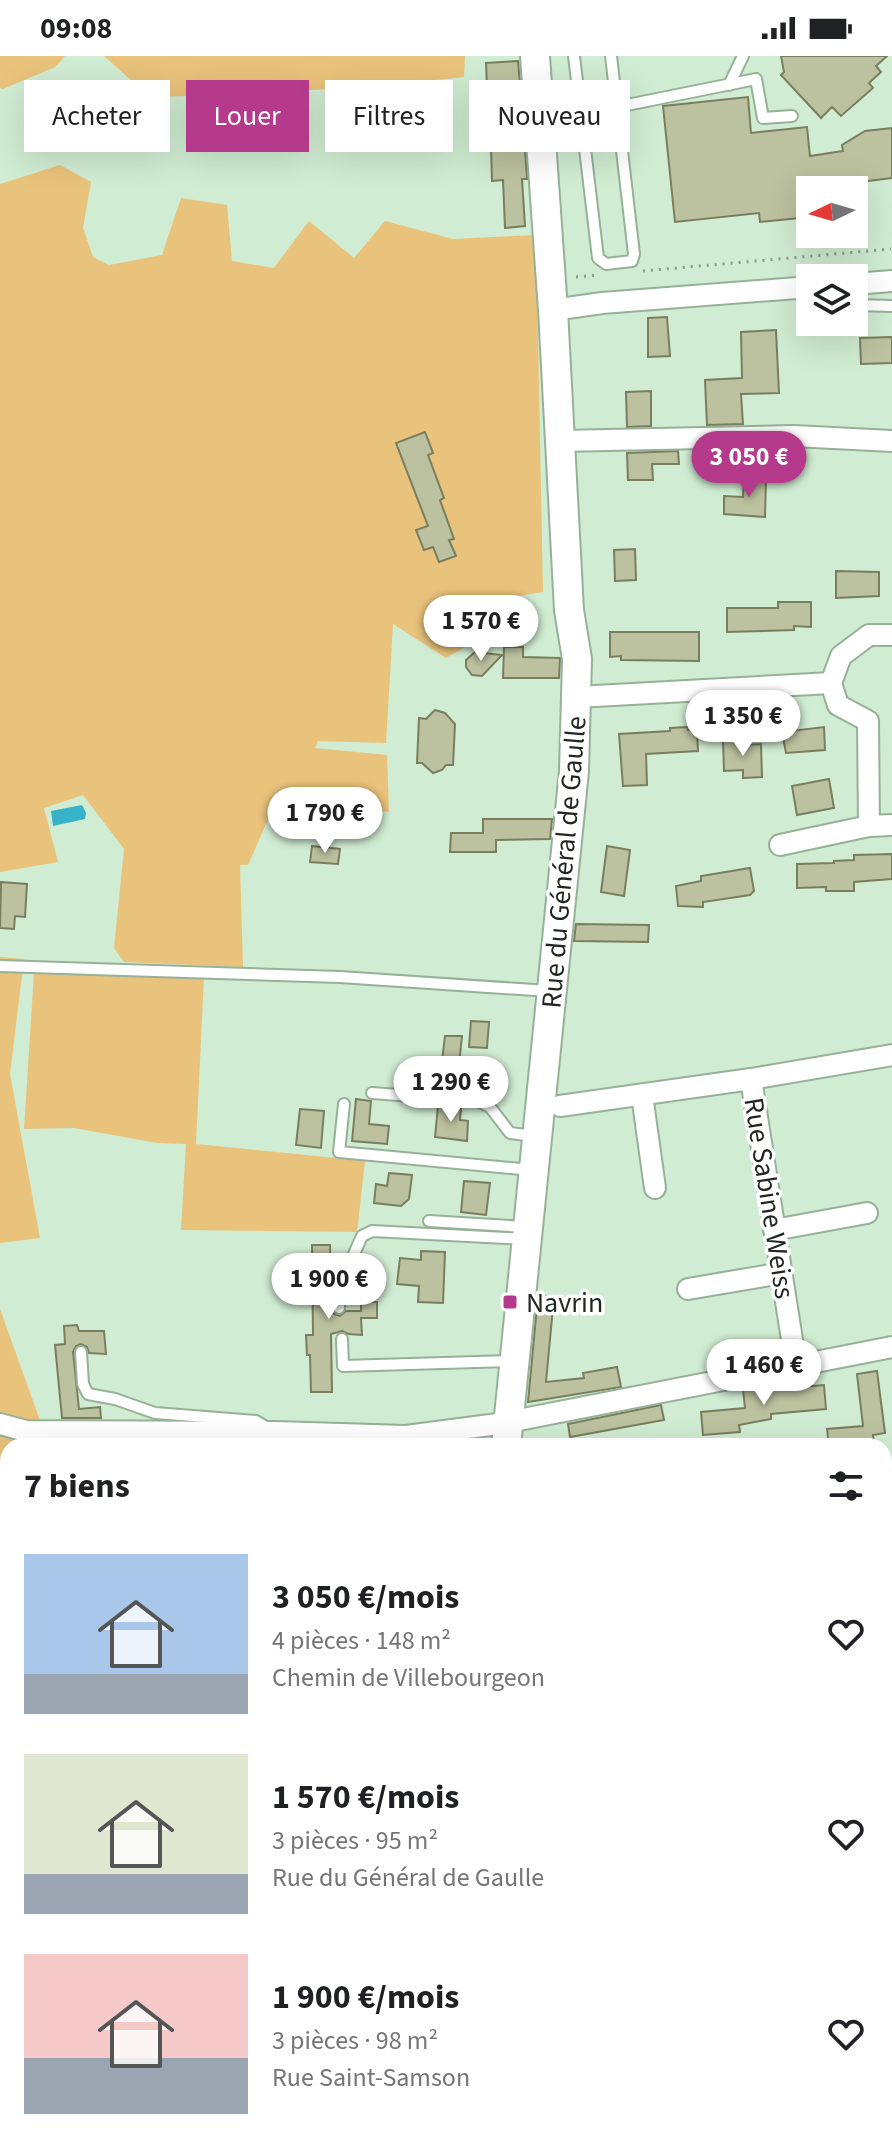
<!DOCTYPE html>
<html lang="fr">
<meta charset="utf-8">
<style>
:root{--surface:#fff;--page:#f6f6f6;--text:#202124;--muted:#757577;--accent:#b63a8b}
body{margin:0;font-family:"Source Sans 3",sans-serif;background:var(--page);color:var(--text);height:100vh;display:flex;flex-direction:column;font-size:30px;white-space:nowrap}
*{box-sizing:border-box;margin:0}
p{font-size:26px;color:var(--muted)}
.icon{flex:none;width:44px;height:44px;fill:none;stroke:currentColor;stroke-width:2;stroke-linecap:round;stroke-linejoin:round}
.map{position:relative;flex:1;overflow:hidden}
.side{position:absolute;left:0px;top:1382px;width:892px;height:714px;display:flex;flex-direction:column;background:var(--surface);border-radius:24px 24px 0 0;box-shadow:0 8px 32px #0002}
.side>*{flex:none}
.banner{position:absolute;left:24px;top:24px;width:844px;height:72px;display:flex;gap:16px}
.needle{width:52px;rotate:265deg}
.fabs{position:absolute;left:796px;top:120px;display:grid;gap:16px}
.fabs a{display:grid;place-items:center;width:72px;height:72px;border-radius:0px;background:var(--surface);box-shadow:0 8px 32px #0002;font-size:40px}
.price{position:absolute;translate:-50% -68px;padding:0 18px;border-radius:28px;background:#fff;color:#222;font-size:26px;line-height:52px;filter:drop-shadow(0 2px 4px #0008)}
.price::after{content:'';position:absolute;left:50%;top:48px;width:24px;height:18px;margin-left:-12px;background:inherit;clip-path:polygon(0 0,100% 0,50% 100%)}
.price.active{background:var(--accent);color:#fff}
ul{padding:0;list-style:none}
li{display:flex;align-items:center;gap:24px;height:200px;padding:0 24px}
li span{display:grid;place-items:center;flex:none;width:224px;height:160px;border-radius:0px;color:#555}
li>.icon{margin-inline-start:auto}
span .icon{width:96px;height:96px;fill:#fffc;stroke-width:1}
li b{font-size:34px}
h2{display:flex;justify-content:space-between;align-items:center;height:96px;padding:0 24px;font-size:34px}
.tag{padding:0 28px;border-radius:0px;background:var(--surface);box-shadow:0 8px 32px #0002;font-size:28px;line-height:72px}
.tag.active{background:var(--accent);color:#fff}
.status{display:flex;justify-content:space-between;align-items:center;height:56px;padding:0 40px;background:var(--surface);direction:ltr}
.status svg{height:22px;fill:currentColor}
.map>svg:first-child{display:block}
.green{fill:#e9c27b}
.water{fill:#37b3c9}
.building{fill:#bcc19f;stroke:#797e5e;stroke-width:2}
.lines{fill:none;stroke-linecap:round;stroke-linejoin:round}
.lane-casing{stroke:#96b198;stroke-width:14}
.street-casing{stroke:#96b198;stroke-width:24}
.secondary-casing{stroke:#96b198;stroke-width:32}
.path{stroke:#879c89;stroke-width:3;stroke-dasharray:2 6;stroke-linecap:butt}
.lane{stroke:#fff;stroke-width:10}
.street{stroke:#fff;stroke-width:20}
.secondary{stroke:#fff;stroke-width:28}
.poi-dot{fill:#b63a8b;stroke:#fff;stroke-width:3}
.labels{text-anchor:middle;stroke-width:7;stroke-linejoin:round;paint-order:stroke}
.street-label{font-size:28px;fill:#1d271e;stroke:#fff}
.poi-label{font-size:28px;fill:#1d271e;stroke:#fff;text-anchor:start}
</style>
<div class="status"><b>09:08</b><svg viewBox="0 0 49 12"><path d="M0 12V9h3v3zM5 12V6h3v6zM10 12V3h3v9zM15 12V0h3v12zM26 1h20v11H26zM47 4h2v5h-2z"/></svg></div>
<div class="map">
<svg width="892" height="2095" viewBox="0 0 892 2095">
<rect width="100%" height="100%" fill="#d0ecd2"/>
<!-- green -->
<g class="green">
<polygon points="0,0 65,0 55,11 3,33 0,32"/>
<polygon points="104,0 465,0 464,21 418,26 404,72 369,75 348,67 331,33 293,35 236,84 200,75 187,40 150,41"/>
<polygon points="60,109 91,126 83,172 93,201 109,209 162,199 181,142 227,149 232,205 274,212 309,165 354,202 385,165 453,183 536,179 543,536 498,543 482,581 446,602 393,568 386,687 318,685 315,692 387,699 389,756 276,745 248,809 240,809 243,911 124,906 114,892 124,793 83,739 44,752 58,806 0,816 0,128"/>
<polygon points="0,901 24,903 10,1018 40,1182 0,1187"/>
<polygon points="34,917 204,921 196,1088 365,1105 357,1176 181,1174 186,1088 157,1087 74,1072 24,1073"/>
<polygon points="0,1253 42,1370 0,1363"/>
<polygon points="0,1377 20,1383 17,1390 8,1390 8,1412 0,1430"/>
<polygon points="0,1479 8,1484 8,2088 183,2088 182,2095 0,2095"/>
</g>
<!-- water -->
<polygon class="water" points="82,749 86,757 85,763 53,770 51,755"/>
<!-- building -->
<g class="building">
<polygon points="781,0 887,0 876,10 881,16 869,27 873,32 841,60 832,51 821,62 781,19 784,16"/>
<polygon points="518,5 520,28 487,30 486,7"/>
<polygon points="748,41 751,77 807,71 810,100 843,95 842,89 865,75 892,72 892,122 813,132 810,134 810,161 760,166 759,157 675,166 663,50"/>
<polygon points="507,62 509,80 524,79 527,123 522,123 525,170 505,172 503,124 492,125 491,93 481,93 481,84 474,78 473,70 483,63"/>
<polygon points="667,261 670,300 648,301 648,262"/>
<polygon points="776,274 779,337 741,338 743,368 707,369 705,324 742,322 741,276"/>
<polygon points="892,281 892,307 861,308 860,282"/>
<polygon points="651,335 651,370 627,371 626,336"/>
<polygon points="425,376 433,397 428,399 444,442 440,444 454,483 449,484 456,500 439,506 433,491 424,494 416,474 428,470 396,387"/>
<polygon points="678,395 679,408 652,408 653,424 628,424 627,397"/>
<polygon points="744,421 766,421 765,461 724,458 724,440 743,441"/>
<polygon points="635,493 636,524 615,525 614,494"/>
<polygon points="836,515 879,516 879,540 836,542"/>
<polygon points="778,546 811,546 811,571 794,570 794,574 727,576 727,552 778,552"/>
<polygon points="610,576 699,576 699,605 621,604 621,600 610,601"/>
<polygon points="504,591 523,591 523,601 560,602 559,622 503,622"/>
<polygon points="475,596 502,599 482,620 472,619 466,611 466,604"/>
<polygon points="435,654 445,657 455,668 453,709 446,709 442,714 433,717 422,707 417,707 419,662 426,663"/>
<polygon points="687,671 688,674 697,674 698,695 646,698 647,729 623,730 619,678 670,675 670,672"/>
<polygon points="824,671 825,694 786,697 782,676"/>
<polygon points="742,683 743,689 761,688 762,721 743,722 743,714 724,715 723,685"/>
<polygon points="829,723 834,752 797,759 792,730"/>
<polygon points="483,763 552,763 550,783 496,784 496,796 450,796 451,777 483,777"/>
<polygon points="312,790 340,793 338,808 310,806"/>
<polygon points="607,790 630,794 624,840 601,836"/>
<polygon points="892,798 892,823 854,826 854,835 826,835 826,831 797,832 797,808 834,807 834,805 854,804 854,799"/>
<polygon points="750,812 754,835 750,839 703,846 703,851 678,850 676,830 701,825 701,820"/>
<polygon points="1,826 27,828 25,861 15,860 14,873 0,872"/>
<polygon points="576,868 649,869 648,886 574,885"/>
<polygon points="471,965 489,966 487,992 469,991"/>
<polygon points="445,980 462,980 458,1019 465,1020 463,1036 440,1034 440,1028 415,1025 416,1011 441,1013"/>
<polygon points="356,1043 371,1045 369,1068 389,1070 387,1088 352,1085"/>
<polygon points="438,1050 461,1052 460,1064 468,1065 467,1085 435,1081"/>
<polygon points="300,1053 324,1055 321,1092 296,1089"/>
<polygon points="389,1117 412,1119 409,1143 401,1150 374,1147 376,1128 387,1130"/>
<polygon points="464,1125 490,1127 486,1159 461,1156"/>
<polygon points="312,1189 330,1189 331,1255 334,1258 340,1260 346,1255 361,1255 361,1246 377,1246 377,1262 361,1262 362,1279 348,1278 342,1275 331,1278 332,1336 311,1336 310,1299 307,1299 306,1279 313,1279"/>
<polygon points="421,1195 445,1196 443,1247 418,1246 419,1230 397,1228 400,1202 421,1204"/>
<polygon points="538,1240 554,1241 546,1326 584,1322 583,1317 617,1311 621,1331 528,1346"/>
<polygon points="77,1269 79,1275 104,1275 106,1298 89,1297 87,1291 81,1288 76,1290 73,1296 79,1353 100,1351 101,1362 62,1362 55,1289 65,1288 64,1270"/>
<polygon points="877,1315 885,1377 873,1379 874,1387 829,1390 827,1373 863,1370 857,1318"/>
<polygon points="777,1329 777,1333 824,1329 826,1353 771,1358 771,1363 739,1369 740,1376 703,1379 701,1356 745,1352 743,1333"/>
<polygon points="661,1349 664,1364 570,1381 568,1368"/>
</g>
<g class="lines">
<!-- lane casing -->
<g class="lane-casing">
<g id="lane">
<polyline points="574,0 598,202 606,208 632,205 634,198 611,0"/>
<polyline points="729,29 743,0"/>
<polyline points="543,59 617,51 756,23 763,62 792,60"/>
<polyline points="854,249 892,250"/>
<polyline points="0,910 340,921 549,935"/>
<polyline points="372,1037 478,1045 490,1051 510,1077 535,1080"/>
<polyline points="344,1048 339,1096 532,1114"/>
<polyline points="429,1165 526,1171"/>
<polyline points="339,1252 339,1232 362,1180 372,1175 525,1183"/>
<polyline points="342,1283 343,1310 513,1305"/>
<polyline points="81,1296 83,1328 88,1338 115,1343 155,1357 256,1365 269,1373"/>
</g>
</g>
<!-- street casing -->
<g class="street-casing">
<g id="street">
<polyline points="854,228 892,225"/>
<polyline points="553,254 602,247 810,231"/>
<polyline points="560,385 794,380 892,385"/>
<polyline points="577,641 831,627"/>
<polyline points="869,770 868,665 838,649 831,627 841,600 869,579 892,579"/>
<polyline points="780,789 869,770 892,769"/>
<polyline points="751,1023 796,1309"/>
<polyline points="642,1039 655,1132"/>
<polyline points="560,1050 751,1023 892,999"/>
<polyline points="774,1174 867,1157"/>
<polyline points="688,1233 782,1217"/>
<polyline points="0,1368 26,1375 275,1376 406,1380 498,1368 892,1291"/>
<polyline points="884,1641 892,1641"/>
<polyline points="884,1908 892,1910"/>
<polyline points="884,1988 892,1952"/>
<polyline points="860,2095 861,2088"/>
</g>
</g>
<!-- secondary casing -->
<g class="secondary-casing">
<g id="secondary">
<polyline points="506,1390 574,715 577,603 569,554 553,254 535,0"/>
<polyline points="448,2095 449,2088"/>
</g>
</g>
<!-- path -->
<g class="path">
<polyline points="643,215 891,193"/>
<polyline points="576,221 596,219"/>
</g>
<!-- lane -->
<use href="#lane" class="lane"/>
<!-- street -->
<use href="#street" class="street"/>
<!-- secondary -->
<use href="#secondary" class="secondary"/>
</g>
<!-- markers -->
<rect class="poi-dot" x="502" y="1238" width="16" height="16" rx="4"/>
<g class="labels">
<!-- street labels -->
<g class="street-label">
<text transform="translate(563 806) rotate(-85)" y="10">Rue du Général de Gaulle</text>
<text transform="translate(770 1142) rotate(81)" y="10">Rue Sabine Weiss</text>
</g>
<!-- poi labels -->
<g class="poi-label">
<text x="526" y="1256">Navrin</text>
</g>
</g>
</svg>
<div class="fabs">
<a><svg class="needle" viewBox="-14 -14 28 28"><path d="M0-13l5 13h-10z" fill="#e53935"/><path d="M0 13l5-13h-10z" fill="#757577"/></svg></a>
<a><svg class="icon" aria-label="layers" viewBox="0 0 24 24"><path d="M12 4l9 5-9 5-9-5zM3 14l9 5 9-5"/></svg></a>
</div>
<b class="price active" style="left:749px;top:443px">3 050 €</b>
<b class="price" style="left:481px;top:607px">1 570 €</b>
<b class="price" style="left:743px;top:702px">1 350 €</b>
<b class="price" style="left:325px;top:799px">1 790 €</b>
<b class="price" style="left:451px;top:1068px">1 290 €</b>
<b class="price" style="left:329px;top:1265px">1 900 €</b>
<b class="price" style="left:764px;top:1351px">1 460 €</b>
<div class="banner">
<a class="tag">Acheter</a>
<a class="tag active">Louer</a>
<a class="tag">Filtres</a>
<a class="tag">Nouveau</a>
</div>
<section class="side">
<h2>7 biens<svg class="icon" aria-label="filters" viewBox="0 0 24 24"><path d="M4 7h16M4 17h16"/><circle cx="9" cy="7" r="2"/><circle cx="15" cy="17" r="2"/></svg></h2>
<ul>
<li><span style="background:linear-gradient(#a9c7e8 75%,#9aa5b1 0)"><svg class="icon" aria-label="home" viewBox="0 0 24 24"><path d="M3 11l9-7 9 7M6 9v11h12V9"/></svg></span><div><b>3 050 €/mois</b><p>4 pièces · 148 m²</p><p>Chemin de Villebourgeon</p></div><svg class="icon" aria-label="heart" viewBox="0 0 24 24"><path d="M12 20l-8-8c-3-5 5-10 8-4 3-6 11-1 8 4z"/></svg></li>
<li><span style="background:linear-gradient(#dfe7d0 75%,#9aa5b1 0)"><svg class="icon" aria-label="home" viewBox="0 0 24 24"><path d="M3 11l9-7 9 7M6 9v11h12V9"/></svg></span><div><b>1 570 €/mois</b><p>3 pièces · 95 m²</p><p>Rue du Général de Gaulle</p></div><svg class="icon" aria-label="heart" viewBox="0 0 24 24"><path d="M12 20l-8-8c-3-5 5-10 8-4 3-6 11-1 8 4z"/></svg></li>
<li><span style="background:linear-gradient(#f6c9c9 65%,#9aa5b1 0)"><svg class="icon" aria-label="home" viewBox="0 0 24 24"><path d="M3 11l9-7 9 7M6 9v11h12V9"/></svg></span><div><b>1 900 €/mois</b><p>3 pièces · 98 m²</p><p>Rue Saint-Samson</p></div><svg class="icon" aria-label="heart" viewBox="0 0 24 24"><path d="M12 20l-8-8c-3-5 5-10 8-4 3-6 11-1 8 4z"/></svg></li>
</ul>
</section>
</div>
